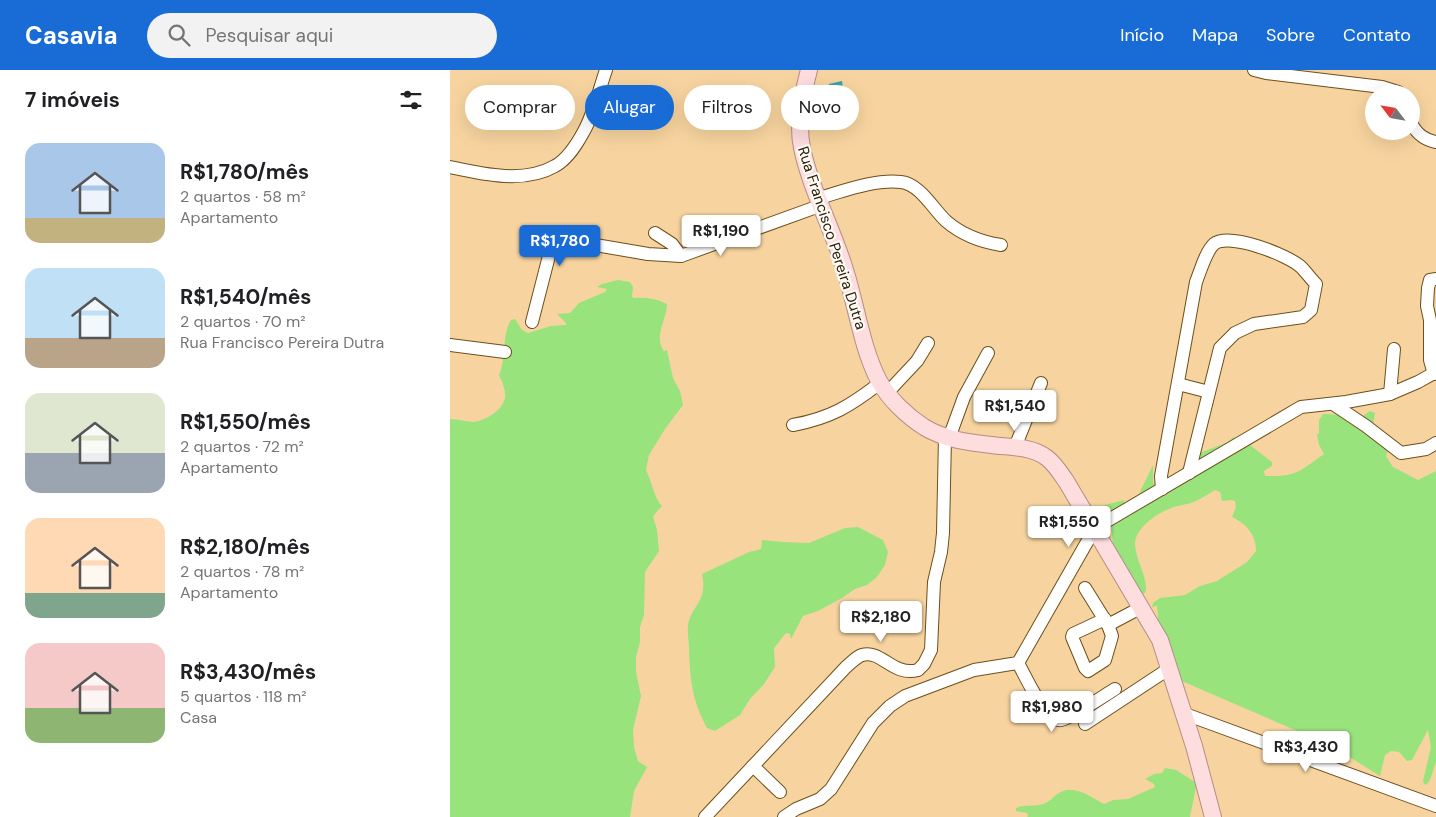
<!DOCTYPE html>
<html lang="pt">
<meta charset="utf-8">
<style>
:root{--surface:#fff;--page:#f2f2f2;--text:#202124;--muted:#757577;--accent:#196bd5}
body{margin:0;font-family:"DM Sans",sans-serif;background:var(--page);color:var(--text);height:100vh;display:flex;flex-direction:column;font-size:19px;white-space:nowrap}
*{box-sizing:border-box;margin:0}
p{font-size:16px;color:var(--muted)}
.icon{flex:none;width:28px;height:28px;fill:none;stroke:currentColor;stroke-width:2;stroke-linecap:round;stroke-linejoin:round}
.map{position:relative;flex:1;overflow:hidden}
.sheet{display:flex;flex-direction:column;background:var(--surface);width:450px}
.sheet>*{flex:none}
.top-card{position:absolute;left:15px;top:15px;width:475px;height:45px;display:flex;gap:10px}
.needle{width:32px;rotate:301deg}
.buttons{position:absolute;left:915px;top:15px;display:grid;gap:10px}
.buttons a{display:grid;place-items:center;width:55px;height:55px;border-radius:50%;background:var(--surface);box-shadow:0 5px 20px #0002;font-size:25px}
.price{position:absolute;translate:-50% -42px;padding:0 11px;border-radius:5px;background:#fff;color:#222;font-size:16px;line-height:32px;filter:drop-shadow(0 1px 2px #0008)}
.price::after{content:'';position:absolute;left:50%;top:30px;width:15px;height:11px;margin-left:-8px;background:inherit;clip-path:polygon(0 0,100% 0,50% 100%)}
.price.current{background:var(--accent);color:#fff}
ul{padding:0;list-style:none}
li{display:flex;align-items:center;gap:15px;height:125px;padding:0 25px}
li span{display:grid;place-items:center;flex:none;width:140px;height:100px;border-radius:15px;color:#555}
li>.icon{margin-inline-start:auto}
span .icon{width:60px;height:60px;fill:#fffc;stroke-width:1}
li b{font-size:21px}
h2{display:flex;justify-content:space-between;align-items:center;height:60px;padding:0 25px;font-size:21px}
.pill{padding:0 18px;border-radius:22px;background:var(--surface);box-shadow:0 5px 20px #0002;font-size:18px;line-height:45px}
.pill.current{background:var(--accent);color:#fff}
header{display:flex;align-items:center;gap:30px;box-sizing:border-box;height:70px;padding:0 25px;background:var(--accent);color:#fff}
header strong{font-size:24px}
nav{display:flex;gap:28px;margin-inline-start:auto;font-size:18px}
.search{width:350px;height:45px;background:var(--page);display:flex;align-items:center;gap:12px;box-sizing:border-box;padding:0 18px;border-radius:28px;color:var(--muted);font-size:19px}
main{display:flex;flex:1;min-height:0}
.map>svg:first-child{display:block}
.green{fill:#99e37d}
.water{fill:#36a4a7}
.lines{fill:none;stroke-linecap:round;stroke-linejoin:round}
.minor-casing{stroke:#6d4f1b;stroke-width:14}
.major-casing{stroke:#b48d86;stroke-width:18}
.minor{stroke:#fff;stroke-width:12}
.major{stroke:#fdddde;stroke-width:16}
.labels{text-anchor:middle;stroke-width:4.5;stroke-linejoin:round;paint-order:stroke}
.street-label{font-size:15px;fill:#2f210c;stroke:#fefaf5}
</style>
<header>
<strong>Casavia</strong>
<div class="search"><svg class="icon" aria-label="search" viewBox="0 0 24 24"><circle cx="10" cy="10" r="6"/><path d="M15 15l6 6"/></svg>Pesquisar aqui</div>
<nav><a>Início</a><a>Mapa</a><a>Sobre</a><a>Contato</a></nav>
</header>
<main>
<section class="sheet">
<h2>7 imóveis<svg class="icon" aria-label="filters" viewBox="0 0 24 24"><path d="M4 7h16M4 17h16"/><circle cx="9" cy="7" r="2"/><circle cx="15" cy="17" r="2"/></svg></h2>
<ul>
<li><span style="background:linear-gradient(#a9c7e8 75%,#c2b280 0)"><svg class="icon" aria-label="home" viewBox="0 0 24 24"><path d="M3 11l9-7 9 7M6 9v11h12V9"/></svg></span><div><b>R$1,780/mês</b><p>2 quartos · 58 m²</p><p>Apartamento</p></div></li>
<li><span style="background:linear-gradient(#bfe0f5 70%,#b9a48a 0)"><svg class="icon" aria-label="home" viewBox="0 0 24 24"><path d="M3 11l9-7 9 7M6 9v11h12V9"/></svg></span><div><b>R$1,540/mês</b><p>2 quartos · 70 m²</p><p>Rua Francisco Pereira Dutra</p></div></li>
<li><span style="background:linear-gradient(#dfe7d0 60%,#9aa5b1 0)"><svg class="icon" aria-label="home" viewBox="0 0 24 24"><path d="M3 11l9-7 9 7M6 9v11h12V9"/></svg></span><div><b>R$1,550/mês</b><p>2 quartos · 72 m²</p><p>Apartamento</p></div></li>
<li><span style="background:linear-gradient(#ffd9b3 75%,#7fa58c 0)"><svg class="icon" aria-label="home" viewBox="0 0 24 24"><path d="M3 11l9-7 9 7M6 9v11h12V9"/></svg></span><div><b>R$2,180/mês</b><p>2 quartos · 78 m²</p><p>Apartamento</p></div></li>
<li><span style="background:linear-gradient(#f6c9c9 65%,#8fb573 0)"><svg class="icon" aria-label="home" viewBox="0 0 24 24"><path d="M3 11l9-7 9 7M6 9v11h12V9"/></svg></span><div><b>R$3,430/mês</b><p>5 quartos · 118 m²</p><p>Casa</p></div></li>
</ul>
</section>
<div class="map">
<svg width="986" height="747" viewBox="0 0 986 747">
<rect width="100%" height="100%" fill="#f7d49f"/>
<!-- green -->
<g class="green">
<path d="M 168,210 L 180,212 L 183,217 L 182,226 L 183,228 C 196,227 205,228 217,234 C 217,249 203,267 214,281 L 217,280 L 223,308 L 230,321 L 233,335 L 215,359 L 199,385 L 196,400 C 202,412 204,428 212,436 L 203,446 L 207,460 L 209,481 L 195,502 L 194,545 L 190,557 L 190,572 L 186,587 L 186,602 L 191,626 L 183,660 L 184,677 L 188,691 L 197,697 L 184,721 L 180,747 L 0,747 L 0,349 C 8,349 17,352 24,352 C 36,350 52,341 55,328 C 56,321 52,311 49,305 C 57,287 51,267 61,250 L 65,249 L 72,260 L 78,263 L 101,256 L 116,255 L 116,253 L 107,244 L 120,243 L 129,233 L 155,222 L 157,219 L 147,217 L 152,214 Z"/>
<path d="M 920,341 L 925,343 L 923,355 L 938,380 L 936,386 L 943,397 L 968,410 L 986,401 L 986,692 L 980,710 L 976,715 L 974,714 L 973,711 L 981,677 L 978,660 L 962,690 L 957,691 L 949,682 L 941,681 L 935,685 L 930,706 L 882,676 L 727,609 L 709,559 L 707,536 L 702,537 L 703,533 L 710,528 L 735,525 L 750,516 L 767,511 L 797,492 L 806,481 C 806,464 796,454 782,447 L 786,437 L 785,431 L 781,430 L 772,431 L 770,422 L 765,420 C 757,425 749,430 741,433 C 734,435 725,436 719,439 C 706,444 686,458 685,473 C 685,490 697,504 696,521 L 692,526 L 663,475 L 661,452 L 653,439 L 655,435 L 674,430 L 674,436 L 688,426 L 703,395 L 703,412 L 705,418 L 730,401 L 742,386 L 778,372 L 783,367 L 800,375 L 822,392 L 822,396 L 814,401 L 815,406 C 847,407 848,402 874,384 L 869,375 L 867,365 L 869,363 L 869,350 L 873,344 L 898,345 L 907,350 Z"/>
<path d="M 408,457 L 433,470 L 438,482 L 435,495 L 427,507 L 417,515 L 405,519 L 392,528 L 368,541 L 353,546 L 341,569 L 340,564 L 336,563 L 324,578 L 325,597 L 314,614 L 300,629 L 290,645 L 265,661 L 257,658 C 242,630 240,610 239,579 C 239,571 237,563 238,555 C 242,534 258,532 252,504 L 299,482 L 311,479 L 312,470 L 333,472 L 359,473 L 395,458 Z"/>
<path d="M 715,698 L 726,700 L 745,712 L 746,717 L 740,747 L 577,747 L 578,746 L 577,743 L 566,741 L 566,738 C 576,734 585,737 593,734 C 599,732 602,728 606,725 C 622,712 639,726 654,734 L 663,730 L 678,729 L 705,717 L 704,714 L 695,709 L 704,704 L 712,703 Z"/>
</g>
<!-- water -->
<polygon class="water" points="392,11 395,35 386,43 380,41 374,31 379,14"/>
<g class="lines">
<!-- minor casing -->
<g class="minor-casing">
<g id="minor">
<polyline points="804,0 816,3 932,17 948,22 948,24"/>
<path d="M 961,53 C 967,64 974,70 986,72"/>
<path d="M 0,97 C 32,104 74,114 105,96 C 118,89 127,74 134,61 C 144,43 149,20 156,0"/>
<path d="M 369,128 C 394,121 424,109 451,112 C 470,114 483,139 496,151 C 511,164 532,172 551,175"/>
<polyline points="205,163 222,174 231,186"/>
<polyline points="82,252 100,182 110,171 122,171 198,184 231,186 372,135"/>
<polyline points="0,275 55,282"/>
<polyline points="984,304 980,290 980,250 977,236 978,218 980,210 986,209"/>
<polyline points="728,314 759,322"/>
<polyline points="437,323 467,291 478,273"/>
<polyline points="940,324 944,279"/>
<polyline points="883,334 916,356 951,383 976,379 986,373"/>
<path d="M 343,355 C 381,348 400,336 430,313"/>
<polyline points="499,368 514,327 538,283"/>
<polyline points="565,377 591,313"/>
<path d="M 712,419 L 711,406 L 746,212 C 750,202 756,181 764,174 C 779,162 838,185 851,197 C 856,202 861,209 866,214 L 861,240 L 853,247 L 804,254 L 785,263 L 770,278 L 739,403"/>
<polyline points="635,518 658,555 692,537"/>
<polyline points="655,549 623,564 622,567 635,598 638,601 655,590 662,566 658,555"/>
<path d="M 568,593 C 575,605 596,653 611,650 C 620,649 655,625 665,619"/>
<polyline points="735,644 986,736"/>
<polyline points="635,654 720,598"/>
<polyline points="303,696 330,722"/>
<path d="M 255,747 L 396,597 C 401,593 406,587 412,585 C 431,579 443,607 468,600 L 474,594 L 481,580 L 484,512 L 491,482 L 493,463 L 495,367"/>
<polyline points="334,747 346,739 370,729 381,719 423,653 440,636 455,626 524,600 568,593 645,458 851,337 896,332 940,324 968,312 986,302"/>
</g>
</g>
<!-- major casing -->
<g class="major-casing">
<path id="major" d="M 359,0 C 352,25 347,53 352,78 C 361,121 384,161 396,203 C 407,239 412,278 429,311 C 439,329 457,346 474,357 C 497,371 524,373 550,376 C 566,377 584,378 597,388 C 605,394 611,404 616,411 L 710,570 L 744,676 L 763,747"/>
</g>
<!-- minor -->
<use href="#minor" class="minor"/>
<!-- major -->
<use href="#major" class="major"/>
</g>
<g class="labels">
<!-- street labels -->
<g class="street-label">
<text transform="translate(382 168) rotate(72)" y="5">Rua Francisco Pereira Dutra</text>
</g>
</g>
</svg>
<div class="buttons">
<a><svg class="needle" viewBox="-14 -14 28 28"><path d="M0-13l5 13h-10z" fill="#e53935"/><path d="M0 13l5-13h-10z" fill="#757577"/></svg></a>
</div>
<b class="price" style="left:271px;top:187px">R$1,190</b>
<b class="price current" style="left:110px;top:197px">R$1,780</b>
<b class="price" style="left:565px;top:362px">R$1,540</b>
<b class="price" style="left:619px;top:478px">R$1,550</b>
<b class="price" style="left:431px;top:573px">R$2,180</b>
<b class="price" style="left:602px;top:663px">R$1,980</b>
<b class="price" style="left:856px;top:703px">R$3,430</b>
<div class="top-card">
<a class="pill">Comprar</a>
<a class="pill current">Alugar</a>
<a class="pill">Filtros</a>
<a class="pill">Novo</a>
</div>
</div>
</main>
